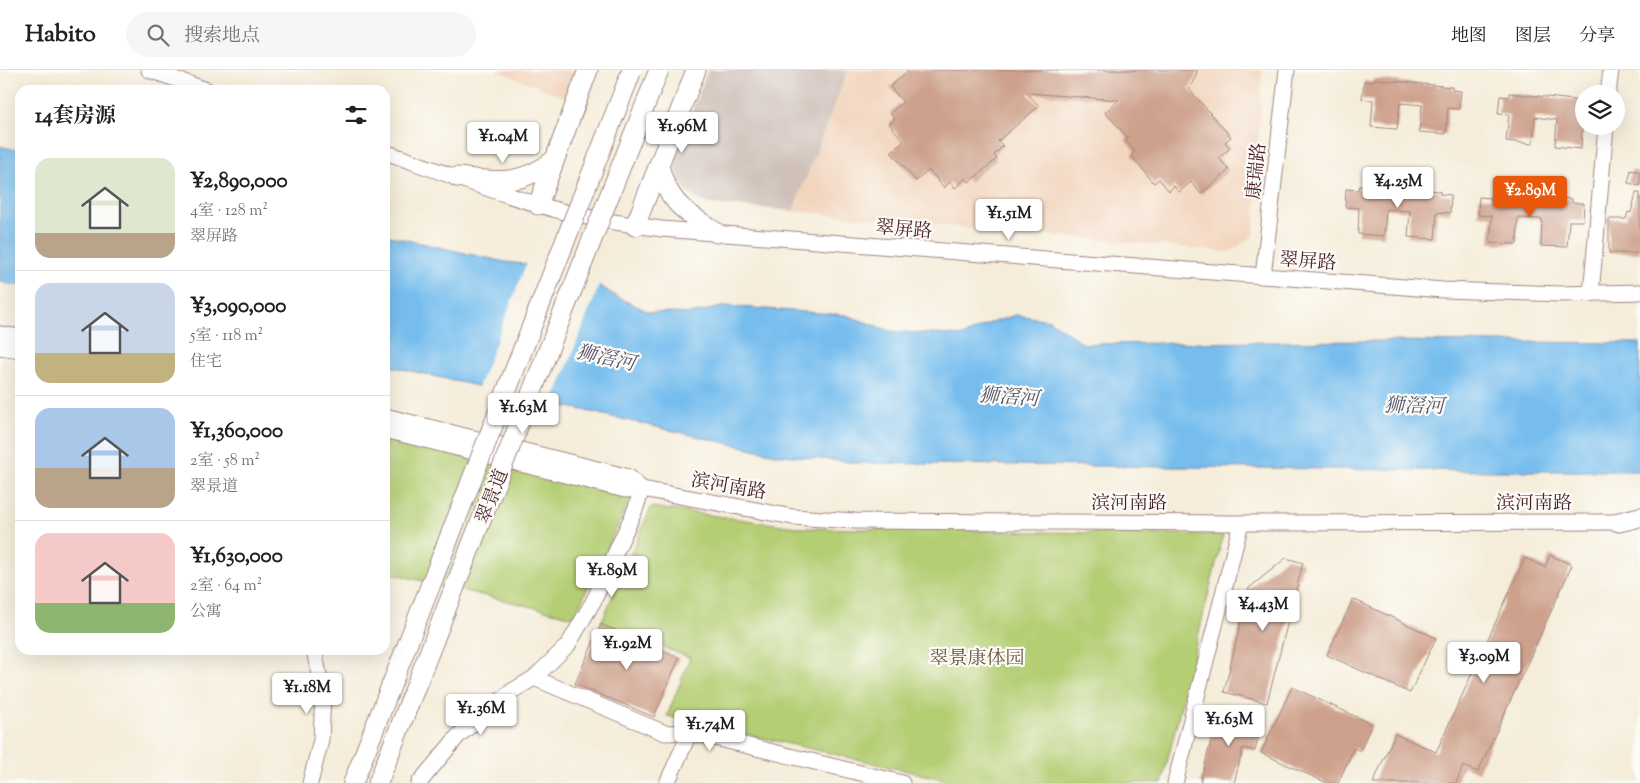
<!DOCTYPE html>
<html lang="zh">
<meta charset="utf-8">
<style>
:root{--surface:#fff;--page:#f6f6f6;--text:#202124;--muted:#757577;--line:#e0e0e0;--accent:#ea580c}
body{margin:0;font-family:"Sorts Mill Goudy","Noto Serif SC",serif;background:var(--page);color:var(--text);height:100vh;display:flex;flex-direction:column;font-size:19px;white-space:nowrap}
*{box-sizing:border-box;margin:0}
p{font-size:16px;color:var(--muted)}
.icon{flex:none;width:28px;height:28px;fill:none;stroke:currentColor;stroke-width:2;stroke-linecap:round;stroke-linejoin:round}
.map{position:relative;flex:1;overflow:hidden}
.panel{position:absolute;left:15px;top:15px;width:375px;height:570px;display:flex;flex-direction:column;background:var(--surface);border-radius:15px;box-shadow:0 5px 20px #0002}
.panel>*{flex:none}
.fabs{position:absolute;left:1575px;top:15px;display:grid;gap:10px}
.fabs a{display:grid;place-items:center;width:50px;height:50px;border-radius:50%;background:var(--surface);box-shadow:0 5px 20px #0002;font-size:25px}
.price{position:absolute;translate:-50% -42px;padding:0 11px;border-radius:5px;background:#fff;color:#222;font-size:16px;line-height:32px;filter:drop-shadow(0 1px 2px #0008)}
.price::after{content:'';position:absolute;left:50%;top:30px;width:15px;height:11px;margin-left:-8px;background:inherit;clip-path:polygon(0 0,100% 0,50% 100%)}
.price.selected{background:var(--accent);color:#fff}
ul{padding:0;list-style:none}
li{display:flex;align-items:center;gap:15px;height:125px;padding:0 20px}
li+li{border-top:1px solid var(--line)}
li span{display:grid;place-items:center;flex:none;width:140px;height:100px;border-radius:15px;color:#555}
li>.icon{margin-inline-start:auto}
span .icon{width:60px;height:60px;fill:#fffc;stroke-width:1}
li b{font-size:21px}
h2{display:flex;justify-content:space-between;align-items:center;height:60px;padding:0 20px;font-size:21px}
header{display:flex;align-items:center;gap:30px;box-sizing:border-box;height:70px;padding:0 25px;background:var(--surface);border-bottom:1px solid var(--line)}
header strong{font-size:24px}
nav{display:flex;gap:28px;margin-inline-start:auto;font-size:18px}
.search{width:350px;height:45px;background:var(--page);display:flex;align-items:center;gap:12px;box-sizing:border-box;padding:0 18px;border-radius:28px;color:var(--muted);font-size:19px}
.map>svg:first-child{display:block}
.built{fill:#f2d5be}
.industrial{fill:#cfc1ba}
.green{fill:#b4ce73;stroke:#7f764f}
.water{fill:#76bdee;stroke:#606e8c}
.pier{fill:#f5edda}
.building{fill:#cea18c}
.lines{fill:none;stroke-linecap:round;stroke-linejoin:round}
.minor-casing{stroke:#a08682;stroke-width:17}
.major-casing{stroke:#a08682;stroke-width:21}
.minor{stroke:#fff;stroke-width:15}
.major{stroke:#fff;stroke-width:19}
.major-bridge-casing{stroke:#a08682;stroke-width:21;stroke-linecap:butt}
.major-bridge{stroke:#fff;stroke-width:19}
.labels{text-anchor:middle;stroke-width:4.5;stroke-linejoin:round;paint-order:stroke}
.street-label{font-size:19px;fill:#4a1f2b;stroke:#fdfcf7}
.park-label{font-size:19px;fill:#6a5441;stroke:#fdfcf7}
.water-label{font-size:20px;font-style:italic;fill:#59566f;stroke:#fdfcf7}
</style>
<header>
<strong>Habito</strong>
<div class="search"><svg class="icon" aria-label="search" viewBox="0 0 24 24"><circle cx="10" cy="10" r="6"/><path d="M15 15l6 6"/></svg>搜索地点</div>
<nav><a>地图</a><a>图层</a><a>分享</a></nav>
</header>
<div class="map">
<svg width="1640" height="713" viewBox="0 0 1640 713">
<rect width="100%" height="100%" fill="#fdfcf7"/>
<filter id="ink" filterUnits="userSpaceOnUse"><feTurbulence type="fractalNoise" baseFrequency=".02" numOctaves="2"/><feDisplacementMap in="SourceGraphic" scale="10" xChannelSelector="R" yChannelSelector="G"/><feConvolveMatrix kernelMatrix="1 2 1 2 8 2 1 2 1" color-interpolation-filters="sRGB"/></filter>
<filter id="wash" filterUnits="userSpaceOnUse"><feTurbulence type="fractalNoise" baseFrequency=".0096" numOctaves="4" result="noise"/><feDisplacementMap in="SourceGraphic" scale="20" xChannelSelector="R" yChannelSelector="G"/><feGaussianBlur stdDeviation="1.12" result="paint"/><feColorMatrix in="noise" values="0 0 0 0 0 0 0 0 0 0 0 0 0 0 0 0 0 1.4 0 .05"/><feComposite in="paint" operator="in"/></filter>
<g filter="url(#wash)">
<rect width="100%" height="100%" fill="#f5edda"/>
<!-- built -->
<g class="built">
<polygon points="496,0 577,0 566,28"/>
<polygon points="848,0 1262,0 1254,165 1230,182 793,141"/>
</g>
<!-- industrial -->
<polygon class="industrial" points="708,0 848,0 793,141 709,134 697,129 686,121 679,110 675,97 676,83"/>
<!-- green -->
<g class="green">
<polygon points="385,366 631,428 574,547 385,502"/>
<polygon points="651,437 804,458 1223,465 1162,713 960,713 667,646 690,588 601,553"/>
</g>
<!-- water -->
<g class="water">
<polygon points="0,76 20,81 20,216 0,212"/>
<polygon points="385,165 505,192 574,199 617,227 649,242 690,244 726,236 846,245 890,261 963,266 990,253 1016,245 1049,250 1084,274 1369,271 1640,273 1640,401 1492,401 858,393 775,384 385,295"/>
</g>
<!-- pier -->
<polygon class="pier" points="527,192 575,197 600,213 552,335 478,318"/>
<g id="blocks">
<!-- building -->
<g class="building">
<polygon points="909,0 1197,0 1196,6 1189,19 1231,67 1225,72 1230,78 1219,88 1229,100 1201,124 1191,112 1179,122 1174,116 1169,121 1159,109 1154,113 1131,85 1135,82 1125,70 1128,68 1105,42 1119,30 1027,23 1039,36 998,71 1003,76 994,85 997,89 969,112 966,108 955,118 950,112 944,118 929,100 916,111 891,82 904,71 889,54 895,49 890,43 903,32 890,17"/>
<polygon points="1374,9 1452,17 1452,20 1461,21 1459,39 1448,38 1446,64 1419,62 1422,35 1400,33 1397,59 1371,57 1373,30 1362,29 1364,11 1373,12"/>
<polygon points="1509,23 1584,31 1581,79 1555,76 1557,50 1535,47 1533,74 1506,71 1509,45 1498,44 1500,26 1509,27"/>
<polygon points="1631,100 1640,102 1640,116 1628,113"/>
<polygon points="1359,116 1389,118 1389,122 1409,123 1409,119 1440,121 1440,124 1451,125 1450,143 1437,142 1435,169 1408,167 1410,141 1386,139 1384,166 1358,164 1359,138 1345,137 1346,119 1358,120"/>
<polygon points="1636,123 1640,123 1640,183 1609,183 1609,149 1626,149 1628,142 1631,143"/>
<polygon points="1491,124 1521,126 1521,130 1541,131 1541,127 1572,129 1572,133 1584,133 1583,151 1569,151 1567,177 1541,176 1542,149 1518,148 1517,174 1490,173 1492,146 1478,145 1479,127 1491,128"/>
<polygon points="1550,485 1572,495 1478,702 1463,696 1456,713 1373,713 1395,664 1436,682 1525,488 1545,497"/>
<polygon points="1286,488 1303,493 1267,633 1224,622 1249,518"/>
<polygon points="1353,529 1436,568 1410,623 1327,585"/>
<polygon points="601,554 679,588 654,647 575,614"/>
<polygon points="1292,617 1372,654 1360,681 1354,678 1338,713 1327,713 1261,683"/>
<polygon points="1219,641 1262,652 1255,681 1243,678 1234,713 1200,713"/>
</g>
</g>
</g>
<g filter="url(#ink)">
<use href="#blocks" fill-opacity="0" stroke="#a08682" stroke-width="1"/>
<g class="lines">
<!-- minor casing -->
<g class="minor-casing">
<g id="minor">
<polyline points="149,0 207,20"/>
<polyline points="1608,24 1611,0"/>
<path d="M 385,82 C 441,102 496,123 553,139 C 589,149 626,154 662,159 L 1443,220 L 1561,224 L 1640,222"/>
<polyline points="1263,206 1287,0"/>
<polyline points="1591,224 1606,56"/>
<polyline points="0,264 20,267"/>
<polyline points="0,277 20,280"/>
<polyline points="385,346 629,407 642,419"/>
<polyline points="385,360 625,420 642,419 793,447 855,451 1241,453 1619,452"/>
<polyline points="534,608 665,663 690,662 902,713"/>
<polyline points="310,713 321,670 323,624 314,580"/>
<polyline points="419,713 458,666 512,621 534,608 568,575 594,530 635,440 642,419"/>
<polyline points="667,713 690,662"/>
<polyline points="1175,713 1241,453"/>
</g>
</g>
<!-- major casing -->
<g class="major-casing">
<g id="major">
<path d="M 659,95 C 667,133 687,143 717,163"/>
<path d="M 457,107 C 497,111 518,117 553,91"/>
<polyline points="538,135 588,0"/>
<polyline points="635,156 696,0"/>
<polyline points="1619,452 1640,447"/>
<polyline points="353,713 431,514"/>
<polyline points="378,713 454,519"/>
</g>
</g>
<!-- minor -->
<use href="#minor" class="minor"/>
<!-- major -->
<use href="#major" class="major"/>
<!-- major-bridge casing -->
<g class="major-bridge-casing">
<g id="major-bridge">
<polyline points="431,514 632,0"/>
<polyline points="454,519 659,0"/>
</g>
</g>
<!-- major-bridge -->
<use href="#major-bridge" class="major-bridge"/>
</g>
</g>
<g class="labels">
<!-- street labels -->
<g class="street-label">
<text transform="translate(1255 101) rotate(-84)" y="7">康瑞路</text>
<text transform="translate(904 158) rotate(5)" y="7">翠屏路</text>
<text transform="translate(1308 190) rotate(4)" y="7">翠屏路</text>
<text transform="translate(729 415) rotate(10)" y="7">滨河南路</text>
<text transform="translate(491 426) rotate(-69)" y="7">翠景道</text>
<text x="1129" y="439">滨河南路</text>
<text x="1534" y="439">滨河南路</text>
</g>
<!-- park labels -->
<g class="park-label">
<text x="977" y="594">翠景康体园</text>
</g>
<!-- water labels -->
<g class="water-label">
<text transform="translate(606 287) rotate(12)" y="7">狮滘河</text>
<text transform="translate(1009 326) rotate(4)" y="7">狮滘河</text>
<text transform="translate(1414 335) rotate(1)" y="7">狮滘河</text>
</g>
</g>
</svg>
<div class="fabs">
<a><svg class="icon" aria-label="layers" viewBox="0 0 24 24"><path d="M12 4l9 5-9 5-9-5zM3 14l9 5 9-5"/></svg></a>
</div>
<b class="price" style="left:682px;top:84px">¥1.96M</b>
<b class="price" style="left:503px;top:94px">¥1.04M</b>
<b class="price" style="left:1398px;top:139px">¥4.25M</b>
<b class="price selected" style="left:1530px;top:148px">¥2.89M</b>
<b class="price" style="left:1009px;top:171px">¥1.51M</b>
<b class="price" style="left:523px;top:365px">¥1.63M</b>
<b class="price" style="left:612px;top:528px">¥1.89M</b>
<b class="price" style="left:1263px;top:562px">¥4.43M</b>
<b class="price" style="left:627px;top:601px">¥1.92M</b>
<b class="price" style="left:1484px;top:614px">¥3.09M</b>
<b class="price" style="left:307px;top:645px">¥1.18M</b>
<b class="price" style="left:481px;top:666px">¥1.36M</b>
<b class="price" style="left:1229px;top:677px">¥1.63M</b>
<b class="price" style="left:710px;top:682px">¥1.74M</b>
<section class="panel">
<h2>14套房源<svg class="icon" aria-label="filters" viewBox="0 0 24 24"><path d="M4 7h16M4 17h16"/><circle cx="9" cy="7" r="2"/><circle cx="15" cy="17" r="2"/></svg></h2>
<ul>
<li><span style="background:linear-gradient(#dfe7d0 75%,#b9a48a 0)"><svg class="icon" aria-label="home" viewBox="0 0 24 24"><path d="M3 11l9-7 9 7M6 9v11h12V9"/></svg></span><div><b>¥2,890,000</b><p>4室 · 128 m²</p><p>翠屏路</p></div></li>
<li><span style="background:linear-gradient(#c9d6e8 70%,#c2b280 0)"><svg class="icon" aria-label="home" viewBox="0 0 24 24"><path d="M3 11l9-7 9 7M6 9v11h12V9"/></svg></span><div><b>¥3,090,000</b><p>5室 · 118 m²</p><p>住宅</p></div></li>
<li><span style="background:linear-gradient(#a9c7e8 60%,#b9a48a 0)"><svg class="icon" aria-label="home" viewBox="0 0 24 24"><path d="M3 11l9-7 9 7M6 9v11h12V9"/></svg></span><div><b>¥1,360,000</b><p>2室 · 58 m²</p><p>翠景道</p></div></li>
<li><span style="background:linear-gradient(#f6c9c9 70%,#8fb573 0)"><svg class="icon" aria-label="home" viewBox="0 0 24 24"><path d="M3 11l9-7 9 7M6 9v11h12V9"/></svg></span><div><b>¥1,630,000</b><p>2室 · 64 m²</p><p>公寓</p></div></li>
</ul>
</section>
</div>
